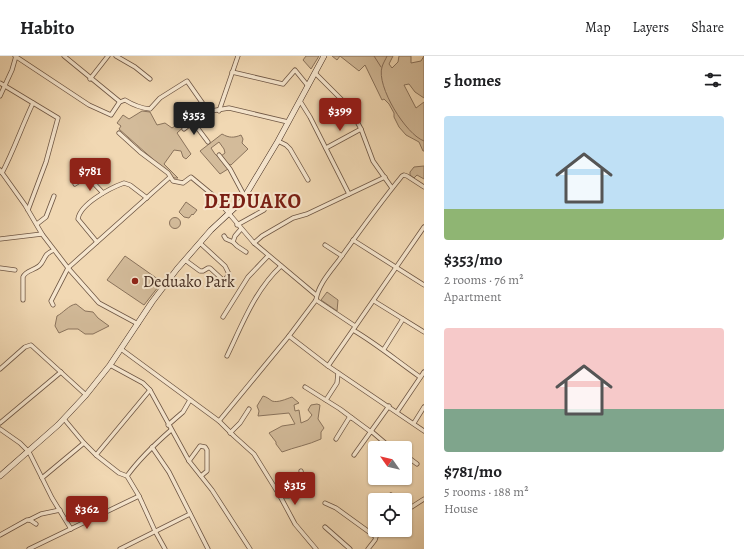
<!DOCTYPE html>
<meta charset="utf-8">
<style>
:root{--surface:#fff;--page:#f2f2f2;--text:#202124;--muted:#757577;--line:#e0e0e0;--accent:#8f2418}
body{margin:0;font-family:Alegreya,serif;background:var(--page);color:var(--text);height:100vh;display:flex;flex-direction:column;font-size:15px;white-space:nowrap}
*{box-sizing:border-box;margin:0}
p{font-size:13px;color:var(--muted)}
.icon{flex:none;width:22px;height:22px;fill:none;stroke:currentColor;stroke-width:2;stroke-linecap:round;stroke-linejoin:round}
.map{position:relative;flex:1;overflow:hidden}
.side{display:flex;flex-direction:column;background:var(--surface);width:320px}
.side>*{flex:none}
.needle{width:26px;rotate:304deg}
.tools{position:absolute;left:368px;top:385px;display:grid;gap:8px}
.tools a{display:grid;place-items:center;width:44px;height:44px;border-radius:4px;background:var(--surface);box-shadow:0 1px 3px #0004;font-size:20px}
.price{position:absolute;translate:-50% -34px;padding:0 9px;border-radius:4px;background:var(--accent);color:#fff;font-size:13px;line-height:26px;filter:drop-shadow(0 1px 2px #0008)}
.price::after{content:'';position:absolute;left:50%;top:24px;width:12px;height:9px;margin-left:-6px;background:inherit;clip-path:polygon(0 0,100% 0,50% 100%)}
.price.active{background:#222;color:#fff}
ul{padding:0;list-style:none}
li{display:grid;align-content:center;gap:8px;height:212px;padding:0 20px}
li span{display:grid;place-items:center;height:124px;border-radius:4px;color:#555}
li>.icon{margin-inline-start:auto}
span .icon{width:72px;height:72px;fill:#fffc;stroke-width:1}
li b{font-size:17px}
h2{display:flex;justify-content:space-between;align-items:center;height:48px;padding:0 20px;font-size:17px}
header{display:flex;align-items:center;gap:24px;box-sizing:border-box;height:56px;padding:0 20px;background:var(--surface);border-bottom:1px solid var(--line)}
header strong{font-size:19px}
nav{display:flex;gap:22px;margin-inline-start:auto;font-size:14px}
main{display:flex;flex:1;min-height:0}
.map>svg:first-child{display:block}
.green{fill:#d3bb9a;stroke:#8a735c}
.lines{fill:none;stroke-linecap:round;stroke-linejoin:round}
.stream{stroke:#886f5a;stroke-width:1}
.street-casing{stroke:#6e5644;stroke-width:5}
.secondary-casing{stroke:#422b1f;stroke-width:6}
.street{stroke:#f6e6ce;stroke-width:3.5}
.secondary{stroke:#f6e6ce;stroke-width:5}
.poi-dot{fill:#8f2418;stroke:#f6e6ce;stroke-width:1.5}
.labels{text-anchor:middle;stroke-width:4;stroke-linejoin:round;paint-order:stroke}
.poi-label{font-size:16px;fill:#422b1f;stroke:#f6e6ce;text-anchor:start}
.district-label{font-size:20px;font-weight:bold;letter-spacing:1px;fill:#7a1f14;stroke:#f6e6ce}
</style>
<header>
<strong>Habito</strong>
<nav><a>Map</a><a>Layers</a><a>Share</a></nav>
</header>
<main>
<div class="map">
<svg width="424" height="493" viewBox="0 0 424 493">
<rect width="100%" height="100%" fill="#f1d8b3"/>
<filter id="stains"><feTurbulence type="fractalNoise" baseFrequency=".005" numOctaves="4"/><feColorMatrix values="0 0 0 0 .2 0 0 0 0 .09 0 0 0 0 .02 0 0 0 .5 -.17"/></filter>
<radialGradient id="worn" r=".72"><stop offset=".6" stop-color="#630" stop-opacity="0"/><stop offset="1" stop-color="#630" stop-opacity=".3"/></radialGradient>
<!-- green -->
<g class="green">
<polygon points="306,0 319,0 311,13 303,4"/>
<polygon points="332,0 393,0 389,8 392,12 398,6 399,0 411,0 411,7 421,5 424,0 424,42 415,36 409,28 404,29 416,52 424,46 424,95 423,95 419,86 406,79 399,71 394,61 394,57 389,48 384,43 382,44 365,9 359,15 340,0 337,4"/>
<polygon points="142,55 150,56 157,69 165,67 172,72 184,64 188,67 177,77 191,98 186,103 183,101 181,95 174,94 164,108 178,122 174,122 119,73 121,70 117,67 123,59 129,63"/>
<path d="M 222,78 C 229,82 234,82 241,79 L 243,83 L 242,87 L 248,93 L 231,109 L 228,108 L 221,100 L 225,97 L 224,93 L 219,86 L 211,92 L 215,98 L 228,111 L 228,113 L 220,118 L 200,95 Z"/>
<polygon points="424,110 424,123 417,119 414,122 410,119 410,116 414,111"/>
<polygon points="186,146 197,154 193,159 192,158 189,162 184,161 179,156"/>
<circle cx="175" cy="167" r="5.5"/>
<polygon points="125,200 162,226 144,249 107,224"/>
<polygon points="327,236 338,244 337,255 321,244"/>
<path d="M 76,248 L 85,255 L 93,256 L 98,262 L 109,270 L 93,278 L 85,278 L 78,273 L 68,273 L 59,277 L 55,270 L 57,260 C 63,257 69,249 76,248 Z"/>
<path d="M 263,340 C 267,341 269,343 272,345 C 278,347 286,343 292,341 L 299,347 L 294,349 L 295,355 L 299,354 L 301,367 L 308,364 L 312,359 L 308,354 L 311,349 L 317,348 L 320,349 L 318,363 L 324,372 L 321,376 L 321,383 C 308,389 295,391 282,396 L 276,388 L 276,386 L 269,377 L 282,370 L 295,368 L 289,357 L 258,360 L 259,355 L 257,350 Z"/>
</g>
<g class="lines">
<!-- stream -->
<g class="stream">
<polyline points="374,0 381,11"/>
<path d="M 387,0 C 386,3 383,7 382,11 C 376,30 406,79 424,85"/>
</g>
<!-- street casing -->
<g class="street-casing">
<g id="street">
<polyline points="15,0 89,49 111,59 119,47 119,45 64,0"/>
<polyline points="116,0 135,11 150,23"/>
<polyline points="232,16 283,28 295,14 308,30"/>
<polyline points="315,17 343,45 353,58 361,73 373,105 392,132"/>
<polyline points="90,23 108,0"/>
<polyline points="0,27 58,62 46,106 28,154"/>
<polyline points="0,40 12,14 16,0"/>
<polyline points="300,45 310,61 349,138"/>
<path d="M 120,46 L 125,44 C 133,49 140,52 150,53 L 160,42 L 187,25 L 208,55"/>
<polyline points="219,55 238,0"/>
<polyline points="193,66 208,86"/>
<polyline points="184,73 205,56 229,52 288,66"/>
<polyline points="119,77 140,96 168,117 173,125 183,127 191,121 214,140 254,187 316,239"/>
<polyline points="278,85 286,89 290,93 308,124"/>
<polyline points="326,92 361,73"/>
<polyline points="219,99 230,113 245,141"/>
<polyline points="0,114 25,149 42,178 68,212 99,247 138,268"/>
<path d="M 2,117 C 14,94 22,70 33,47"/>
<polyline points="75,128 87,120 103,137"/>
<polyline points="37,168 46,161 54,140"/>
<polyline points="237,169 264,154"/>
<polyline points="241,173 235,180 233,186 237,190 246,196"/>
<polyline points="224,180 226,183 233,186"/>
<polyline points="0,183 42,178"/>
<polyline points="353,184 424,229"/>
<path d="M 97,186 L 78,163 C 80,148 110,132 124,127 L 130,129 L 147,142"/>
<polyline points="254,187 262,180 293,162 307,158 385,121"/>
<polyline points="325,189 342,200"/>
<polyline points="185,204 200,215 203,215 208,212 210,212 223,224 225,224 229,218 225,210 200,187"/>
<polyline points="0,212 15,214"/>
<path d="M 23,244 L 23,221 C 26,214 33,215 39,210 C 46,204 42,199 54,194"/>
<polyline points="316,244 355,270"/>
<polyline points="374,245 424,276"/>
<polyline points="53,249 51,245 68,212 170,121"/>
<polyline points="223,261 248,221 268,200"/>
<path d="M 353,274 C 377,288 397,305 420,321"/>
<path d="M 289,280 L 316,244 C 318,229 330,216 339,204 C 359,176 380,147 402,120 L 404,119 L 407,120 L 424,131"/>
<polyline points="121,293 219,365 289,280 328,310 424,375"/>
<polyline points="384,293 403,263"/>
<path d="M 227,300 C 242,269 255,234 281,210"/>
<polyline points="110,309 143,327 150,334 189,405 212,434 250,493"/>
<polyline points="328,310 424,171"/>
<polyline points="0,313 25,291 31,289 86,339"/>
<polyline points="305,331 340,353 352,362"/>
<polyline points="326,344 337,327 338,317"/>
<polyline points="397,356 424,316"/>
<polyline points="64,363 84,387"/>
<polyline points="219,365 234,380 254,398 280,440 289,440 303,425 301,415"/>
<polyline points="0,367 61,316"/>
<polyline points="414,367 424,351"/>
<polyline points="168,369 183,356 190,344"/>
<polyline points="0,373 20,387 29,396 42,422 84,387 96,399 119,417 127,420 139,440 155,475 165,493"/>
<polyline points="371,375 391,392"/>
<polyline points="230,377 240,367 249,353"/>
<polyline points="336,383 349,362 352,362 371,376"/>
<polyline points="152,391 169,416 208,493"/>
<polyline points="96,399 150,334"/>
<polyline points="354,399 389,350"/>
<polyline points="405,399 417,408"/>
<polyline points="189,405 200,390 205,391 207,394 207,415 201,420"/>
<path d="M 127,420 C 140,402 155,388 171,374"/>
<polyline points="42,422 52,442 71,473"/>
<polyline points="391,439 397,444"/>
<polyline points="280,440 295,468 316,493"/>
<polyline points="325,447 336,452 376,481 375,484 368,493"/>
<polyline points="405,450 410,452 424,443"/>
<polyline points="29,464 41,458 60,454"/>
<polyline points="325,471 350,493"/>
<polyline points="0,479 27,464 30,464 36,468"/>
<polyline points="29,493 139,440"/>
<polyline points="120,493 190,458"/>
</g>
</g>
<!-- secondary casing -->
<g class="secondary-casing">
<polyline id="secondary" points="0,420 58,369 86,339 110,309 152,246 177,213 211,174 242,145 278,85 324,0"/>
</g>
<!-- street -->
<use href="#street" class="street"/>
<!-- secondary -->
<use href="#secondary" class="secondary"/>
</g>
<!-- markers -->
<circle class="poi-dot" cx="135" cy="225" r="4"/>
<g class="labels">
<!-- poi labels -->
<g class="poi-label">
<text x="143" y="231">Deduako Park</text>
</g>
<!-- district labels -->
<g class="district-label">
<text x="253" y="152">DEDUAKO</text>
</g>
</g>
<rect width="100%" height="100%" filter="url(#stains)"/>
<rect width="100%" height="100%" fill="url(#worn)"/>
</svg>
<div class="tools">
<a><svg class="needle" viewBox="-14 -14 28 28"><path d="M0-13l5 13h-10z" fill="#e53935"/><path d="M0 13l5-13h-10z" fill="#757577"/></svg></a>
<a><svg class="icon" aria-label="locate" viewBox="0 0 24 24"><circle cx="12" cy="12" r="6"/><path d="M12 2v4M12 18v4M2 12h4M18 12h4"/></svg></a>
</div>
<b class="price" style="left:340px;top:76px">$399</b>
<b class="price active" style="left:194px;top:80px">$353</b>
<b class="price" style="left:90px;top:136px">$781</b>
<b class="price" style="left:295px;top:450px">$315</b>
<b class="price" style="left:87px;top:474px">$362</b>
</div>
<section class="side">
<h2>5 homes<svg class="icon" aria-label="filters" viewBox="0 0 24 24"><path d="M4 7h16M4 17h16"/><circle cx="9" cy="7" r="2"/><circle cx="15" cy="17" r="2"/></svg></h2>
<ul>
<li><span style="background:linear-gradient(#bfe0f5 75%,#8fb573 0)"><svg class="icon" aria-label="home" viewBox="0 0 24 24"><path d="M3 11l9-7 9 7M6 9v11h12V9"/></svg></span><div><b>$353/mo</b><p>2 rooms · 76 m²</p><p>Apartment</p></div></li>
<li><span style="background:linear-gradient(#f6c9c9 65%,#7fa58c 0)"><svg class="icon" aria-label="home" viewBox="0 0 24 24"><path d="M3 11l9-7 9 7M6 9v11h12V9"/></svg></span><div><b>$781/mo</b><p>5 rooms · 188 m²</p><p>House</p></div></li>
</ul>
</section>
</main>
